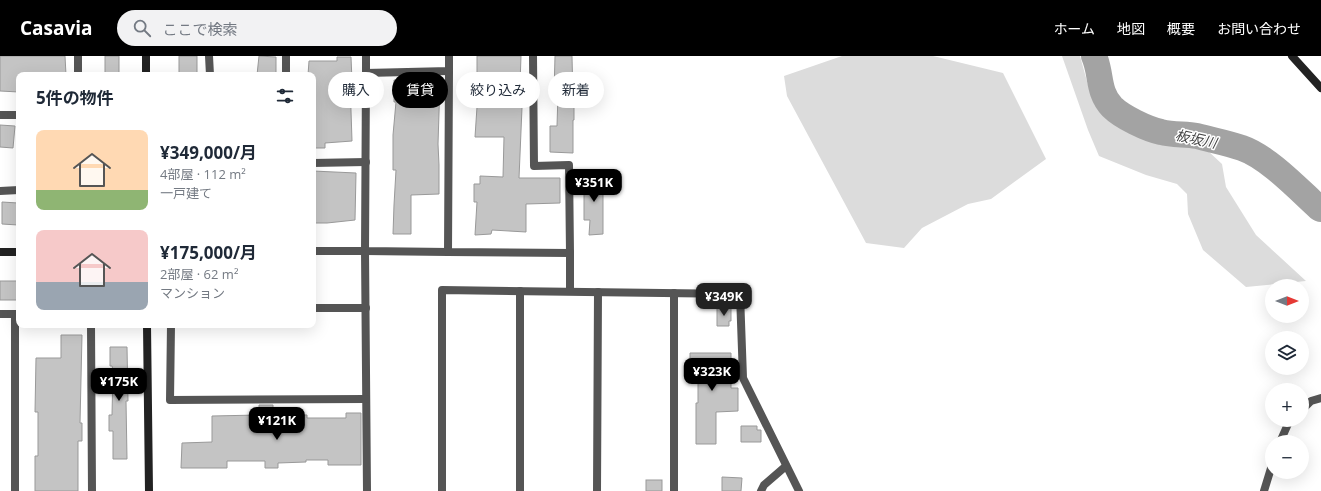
<!DOCTYPE html>
<html lang="ja">
<meta charset="utf-8">
<style>
:root{--surface:#fff;--page:#f2f2f3;--text:#1f2937;--muted:#747a83;--accent:#000}
body{margin:0;font-family:"Open Sans","Noto Sans JP",sans-serif;background:var(--page);color:var(--text);height:100vh;display:flex;flex-direction:column;font-size:15px;white-space:nowrap}
*{box-sizing:border-box;margin:0}
p{font-size:13px;color:var(--muted)}
.icon{flex:none;width:22px;height:22px;fill:none;stroke:currentColor;stroke-width:2;stroke-linecap:round;stroke-linejoin:round}
.map{position:relative;flex:1;overflow:hidden}
.drawer{position:absolute;left:16px;top:16px;width:300px;height:256px;display:flex;flex-direction:column;background:var(--surface);border-radius:8px;box-shadow:0 4px 16px #0002}
.drawer>*{flex:none}
.guide{position:absolute;left:328px;top:16px;width:380px;height:36px;display:flex;gap:8px}
.needle{width:26px;rotate:90deg}
.tools{position:absolute;left:1265px;top:223px;display:grid;gap:8px}
.tools a{display:grid;place-items:center;width:44px;height:44px;border-radius:50%;background:var(--surface);box-shadow:0 4px 16px #0002;font-size:20px}
.price{position:absolute;translate:-50% -34px;padding:0 9px;border-radius:8px;background:var(--accent);color:#fff;font-size:13px;line-height:26px;filter:drop-shadow(0 1px 2px #0008)}
.price::after{content:'';position:absolute;left:50%;top:24px;width:12px;height:9px;margin-left:-6px;background:inherit;clip-path:polygon(0 0,100% 0,50% 100%)}
.price.active{background:#222;color:#fff}
ul{padding:0;list-style:none}
li{display:flex;align-items:center;gap:12px;height:100px;padding:0 20px}
li span{display:grid;place-items:center;flex:none;width:112px;height:80px;border-radius:8px;color:#555}
li>.icon{margin-inline-start:auto}
span .icon{width:48px;height:48px;fill:#fffc;stroke-width:1}
li b{font-size:17px}
h2{display:flex;justify-content:space-between;align-items:center;height:48px;padding:0 20px;font-size:17px}
.chip{padding:0 14px;border-radius:18px;background:var(--surface);box-shadow:0 4px 16px #0002;font-size:14px;line-height:36px}
.chip.active{background:var(--accent);color:#fff}
header{display:flex;align-items:center;gap:24px;box-sizing:border-box;height:56px;padding:0 20px;background:var(--accent);color:#fff}
header strong{font-size:19px}
nav{display:flex;gap:22px;margin-inline-start:auto;font-size:14px}
.search{width:280px;height:36px;background:var(--page);display:flex;align-items:center;gap:10px;box-sizing:border-box;padding:0 14px;border-radius:22px;color:var(--muted);font-size:15px}
.map>svg:first-child{display:block}
.green{fill:#dcdcdc}
.lines{fill:none;stroke-linecap:round;stroke-linejoin:round}
.river{stroke:#a3a3a3;stroke-width:26}
.building{fill:#c4c4c4;stroke:#999}
.street{stroke:#555;stroke-width:8}
.secondary{stroke:#222;stroke-width:8}
.labels{text-anchor:middle;stroke-width:3;stroke-linejoin:round;paint-order:stroke}
.water-label{font-size:14px;font-style:italic;fill:#444;stroke:#fff}
</style>
<header>
<strong>Casavia</strong>
<div class="search"><svg class="icon" aria-label="search" viewBox="0 0 24 24"><circle cx="10" cy="10" r="6"/><path d="M15 15l6 6"/></svg>ここで検索</div>
<nav><a>ホーム</a><a>地図</a><a>概要</a><a>お問い合わせ</a></nav>
</header>
<div class="map">
<svg width="1321" height="435" viewBox="0 0 1321 435">
<rect width="100%" height="100%" fill="#fff"/>
<!-- green -->
<g class="green">
<polygon points="842,0 933,0 1003,17 1046,103 991,143 968,148 922,172 904,192 866,187 787,40 784,20"/>
<polygon points="1062,0 1080,0 1088,29 1111,64 1207,94 1222,108 1226,131 1256,179 1306,225 1246,231 1203,194 1188,158 1187,138 1177,128 1146,119 1099,100 1088,74"/>
</g>
<g class="lines">
<!-- river -->
<path class="river" d="M 1094,0 C 1102,18 1097,35 1112,51 C 1122,61 1147,73 1161,76 C 1173,79 1185,78 1197,80 C 1212,84 1228,87 1242,92 C 1268,101 1298,133 1319,152 L 1321,153"/>
</g>
<!-- building -->
<g class="building">
<polygon points="0,0 65,0 66,19 19,19 19,36 0,35"/>
<rect x="105" y="0" width="14" height="19"/>
<rect x="179" y="0" width="18" height="19"/>
<polygon points="259,0 276,1 276,19 257,19"/>
<polygon points="477,0 521,0 520,28 523,28 519,122 560,122 560,147 526,148 526,176 492,174 491,178 475,179 477,146 474,146 474,128 480,128 480,120 503,121 504,81 475,81 477,51"/>
<polygon points="555,0 572,0 573,43 574,43 574,64 573,64 573,97 550,96 550,70 557,70 558,37 554,37"/>
<polygon points="337,1 351,1 352,25 350,25 352,85 325,87 325,92 313,92 313,19 308,19 309,5 337,5"/>
<polygon points="394,24 440,25 438,88 439,109 439,138 411,139 411,178 393,178 394,149 396,114 393,114 393,79 396,46 394,46"/>
<polygon points="0,69 15,70 13,92 0,91"/>
<polygon points="313,115 356,117 355,164 327,167 313,167"/>
<polygon points="584,119 603,119 603,178 589,179 590,164 584,164"/>
<polygon points="2,146 18,147 18,169 2,168"/>
<rect x="0" y="225" width="19" height="19"/>
<polygon points="717,252 731,252 731,265 729,265 729,270 717,270"/>
<polygon points="61,279 82,279 80,367 82,367 82,385 78,385 78,435 35,435 35,400 38,400 38,356 35,356 36,302 61,302"/>
<polygon points="110,291 127,291 128,345 126,345 127,403 113,403 113,375 109,375 109,359 112,359 113,314 112,310 110,310"/>
<polygon points="690,297 731,297 731,332 738,332 738,355 716,356 716,388 696,388 696,347 698,347 698,325 690,325"/>
<polygon points="259,349 273,349 273,358 278,358 278,359 307,359 307,362 346,362 346,357 361,357 361,409 328,409 328,404 306,404 306,406 278,407 278,412 265,412 265,405 227,405 227,412 181,412 182,387 212,386 212,360 259,359"/>
<polygon points="741,370 757,370 757,374 761,374 761,386 741,386"/>
<polygon points="722,421 742,422 741,435 722,435"/>
<rect x="646" y="424" width="16" height="11"/>
</g>
<g class="lines">
<!-- street -->
<g class="street">
<polyline points="78,0 78,19"/>
<polyline points="209,0 210,19"/>
<polyline points="286,0 286,19"/>
<polyline points="366,0 366,17 449,15 449,0"/>
<polyline points="449,15 448,196 570,197 569,109 534,110 533,0"/>
<polyline points="366,17 365,195 448,196"/>
<polyline points="0,59 19,59"/>
<polyline points="313,107 366,106"/>
<polyline points="0,135 19,134"/>
<polyline points="313,195 365,195 367,435"/>
<polyline points="570,235 570,197"/>
<polyline points="674,237 674,435"/>
<polyline points="313,252 366,252"/>
<polyline points="0,258 19,258"/>
<polyline points="91,269 92,435"/>
<polyline points="171,269 170,344 366,343"/>
<polyline points="1302,354 1311,345 1321,342"/>
<polyline points="1280,386 1288,368 1292,364"/>
<polyline points="15,435 15,258"/>
<polyline points="442,435 442,234 740,238 743,322 799,435"/>
<polyline points="520,435 520,235"/>
<polyline points="597,435 598,236"/>
<polyline points="761,435 764,429 786,410"/>
<polyline points="1264,435 1272,409"/>
</g>
<!-- secondary -->
<g class="secondary">
<polyline points="146,0 146,19"/>
<polyline points="1292,0 1321,32"/>
<polyline points="0,196 19,196"/>
<polyline points="147,269 149,435"/>
</g>
</g>
<g class="labels">
<!-- water labels -->
<g class="water-label">
<text transform="translate(1196 83) rotate(12)" y="5">板坂川</text>
</g>
</g>
</svg>
<div class="tools">
<a><svg class="needle" viewBox="-14 -14 28 28"><path d="M0-13l5 13h-10z" fill="#e53935"/><path d="M0 13l5-13h-10z" fill="#747a83"/></svg></a>
<a><svg class="icon" aria-label="layers" viewBox="0 0 24 24"><path d="M12 4l9 5-9 5-9-5zM3 14l9 5 9-5"/></svg></a>
<a>+</a>
<a>−</a>
</div>
<b class="price" style="left:594px;top:147px">¥351K</b>
<b class="price active" style="left:724px;top:261px">¥349K</b>
<b class="price" style="left:712px;top:336px">¥323K</b>
<b class="price" style="left:119px;top:346px">¥175K</b>
<b class="price" style="left:277px;top:385px">¥121K</b>
<div class="guide">
<a class="chip">購入</a>
<a class="chip active">賃貸</a>
<a class="chip">絞り込み</a>
<a class="chip">新着</a>
</div>
<section class="drawer">
<h2>5件の物件<svg class="icon" aria-label="filters" viewBox="0 0 24 24"><path d="M4 7h16M4 17h16"/><circle cx="9" cy="7" r="2"/><circle cx="15" cy="17" r="2"/></svg></h2>
<ul>
<li><span style="background:linear-gradient(#ffd9b3 75%,#8fb573 0)"><svg class="icon" aria-label="home" viewBox="0 0 24 24"><path d="M3 11l9-7 9 7M6 9v11h12V9"/></svg></span><div><b>¥349,000/月</b><p>4部屋 · 112 m²</p><p>一戸建て</p></div></li>
<li><span style="background:linear-gradient(#f6c9c9 65%,#9aa5b1 0)"><svg class="icon" aria-label="home" viewBox="0 0 24 24"><path d="M3 11l9-7 9 7M6 9v11h12V9"/></svg></span><div><b>¥175,000/月</b><p>2部屋 · 62 m²</p><p>マンション</p></div></li>
</ul>
</section>
</div>
